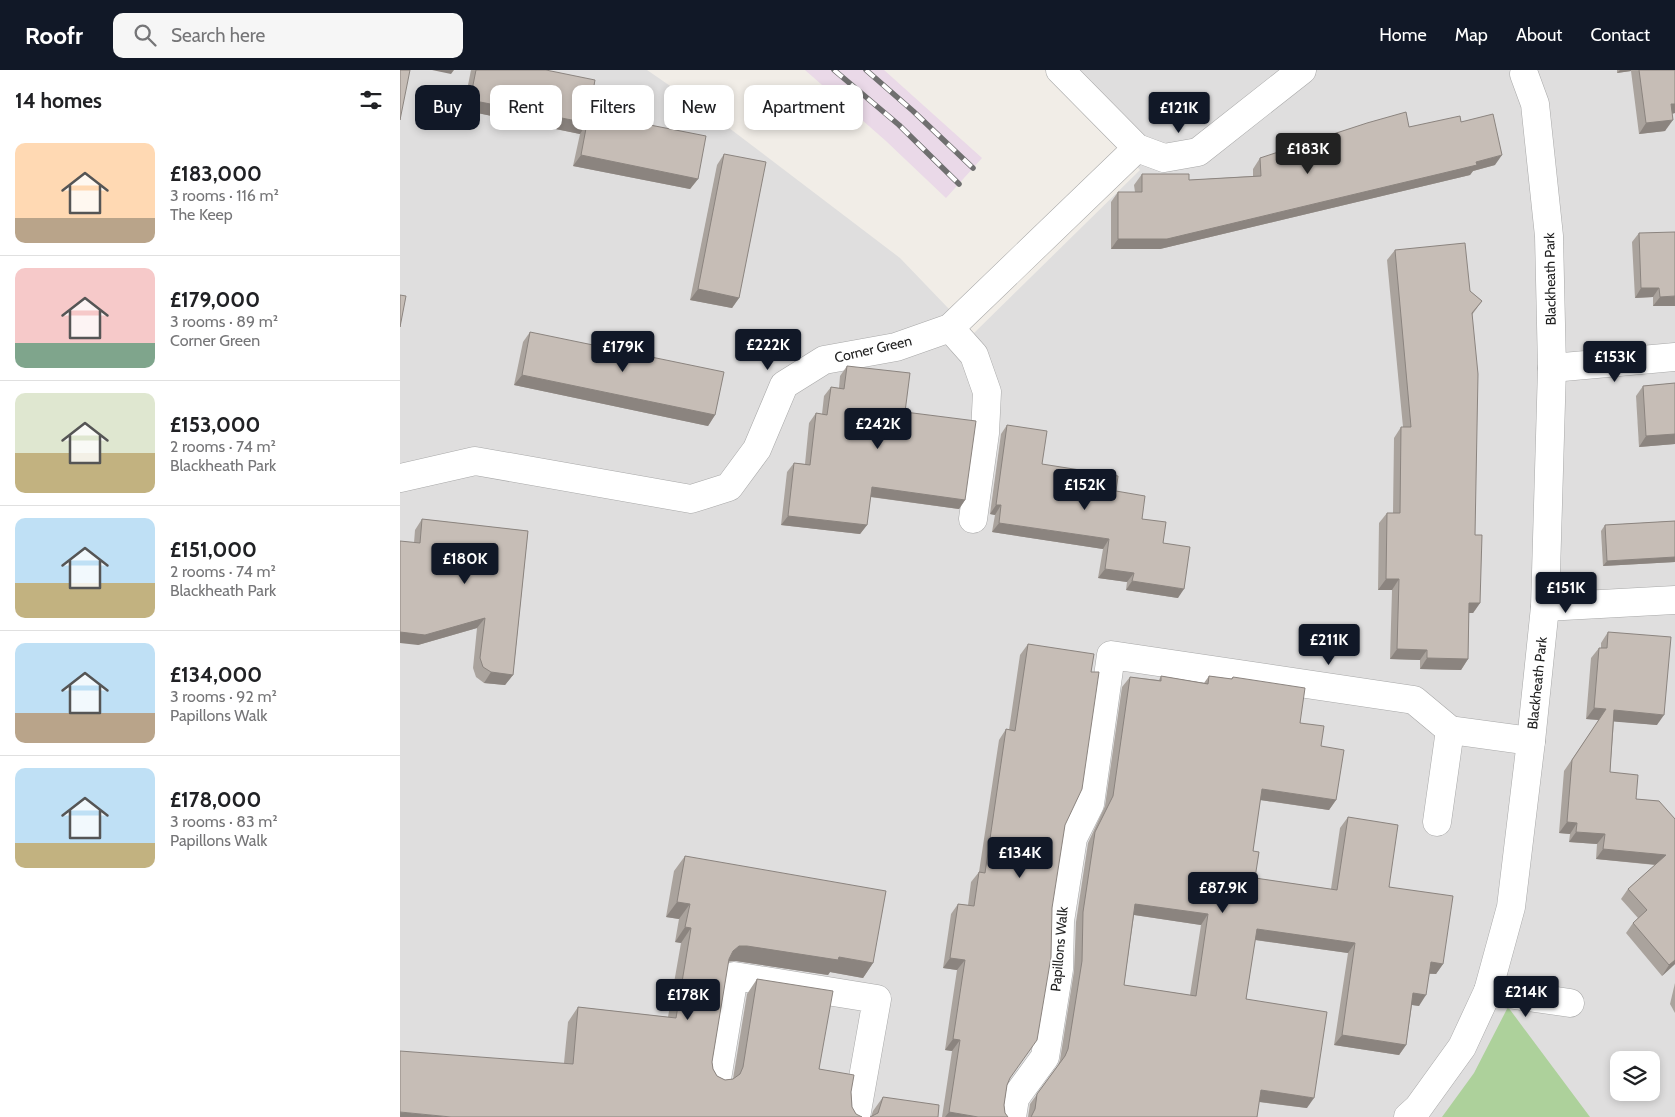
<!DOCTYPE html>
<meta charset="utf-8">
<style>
:root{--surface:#fff;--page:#f6f6f6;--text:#202124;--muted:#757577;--line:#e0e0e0;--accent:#111827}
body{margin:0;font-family:Cabin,sans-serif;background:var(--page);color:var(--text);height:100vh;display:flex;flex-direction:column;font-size:19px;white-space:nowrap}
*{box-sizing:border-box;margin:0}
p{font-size:16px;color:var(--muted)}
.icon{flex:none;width:28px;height:28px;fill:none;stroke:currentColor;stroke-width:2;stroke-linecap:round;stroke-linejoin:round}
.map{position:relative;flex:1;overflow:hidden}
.drawer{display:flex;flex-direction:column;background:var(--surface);width:400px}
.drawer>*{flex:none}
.top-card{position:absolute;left:15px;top:15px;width:475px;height:45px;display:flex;gap:10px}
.buttons{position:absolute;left:1210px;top:981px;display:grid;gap:10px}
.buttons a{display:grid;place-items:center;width:50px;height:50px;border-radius:10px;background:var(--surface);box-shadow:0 2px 8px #0003;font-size:25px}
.price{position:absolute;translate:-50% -42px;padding:0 11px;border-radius:5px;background:var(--accent);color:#fff;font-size:16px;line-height:32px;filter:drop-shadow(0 1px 2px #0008)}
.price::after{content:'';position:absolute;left:50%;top:30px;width:15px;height:11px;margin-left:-8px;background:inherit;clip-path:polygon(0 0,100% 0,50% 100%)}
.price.on{background:#222;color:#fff}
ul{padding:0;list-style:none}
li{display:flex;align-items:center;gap:15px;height:125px;padding:0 15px}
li+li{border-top:1px solid var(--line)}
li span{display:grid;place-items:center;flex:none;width:140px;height:100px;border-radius:10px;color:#555}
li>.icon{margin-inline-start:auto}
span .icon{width:60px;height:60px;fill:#fffc;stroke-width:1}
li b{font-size:21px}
h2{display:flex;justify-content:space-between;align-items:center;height:60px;padding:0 15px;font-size:21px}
.chip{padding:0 18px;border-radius:10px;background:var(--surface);box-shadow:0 2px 8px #0003;font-size:18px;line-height:45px}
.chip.on{background:var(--accent);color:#fff}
header{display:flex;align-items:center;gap:30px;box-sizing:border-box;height:70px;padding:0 25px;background:var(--accent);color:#fff}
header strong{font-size:24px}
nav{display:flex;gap:28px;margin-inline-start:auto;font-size:18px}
.search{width:350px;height:45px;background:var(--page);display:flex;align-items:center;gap:12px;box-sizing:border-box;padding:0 18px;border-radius:10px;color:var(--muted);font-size:19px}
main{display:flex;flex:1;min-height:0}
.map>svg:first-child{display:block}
.residential{fill:#dfdede;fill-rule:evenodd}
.industrial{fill:#ead9e8}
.forest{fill:#add19b}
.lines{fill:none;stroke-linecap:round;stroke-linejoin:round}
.minor-casing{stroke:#a8a8a8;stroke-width:29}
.minor{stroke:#fff;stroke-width:28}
.rail-casing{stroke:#6f6f6f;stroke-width:5.5}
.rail{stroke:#fff;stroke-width:4;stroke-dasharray:11;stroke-linecap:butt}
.wall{fill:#aaa39d;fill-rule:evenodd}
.shaded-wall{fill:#8b847f}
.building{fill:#c6bdb6;stroke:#8b847f;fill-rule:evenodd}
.labels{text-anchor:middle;stroke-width:4;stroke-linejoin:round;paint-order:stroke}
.street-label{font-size:14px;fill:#212121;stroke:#fff}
</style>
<header>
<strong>Roofr</strong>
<div class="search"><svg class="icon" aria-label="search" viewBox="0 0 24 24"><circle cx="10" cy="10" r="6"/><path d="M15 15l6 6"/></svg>Search here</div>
<nav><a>Home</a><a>Map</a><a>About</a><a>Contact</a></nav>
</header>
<main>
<section class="drawer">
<h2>14 homes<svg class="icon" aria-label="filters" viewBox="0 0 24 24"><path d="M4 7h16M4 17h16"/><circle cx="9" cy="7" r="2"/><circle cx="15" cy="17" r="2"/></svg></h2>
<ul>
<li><span style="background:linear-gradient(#ffd9b3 75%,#b9a48a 0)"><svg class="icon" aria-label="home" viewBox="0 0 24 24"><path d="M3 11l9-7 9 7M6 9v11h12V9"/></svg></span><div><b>£183,000</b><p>3 rooms · 116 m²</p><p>The Keep</p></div></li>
<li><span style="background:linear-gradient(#f6c9c9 75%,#7fa58c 0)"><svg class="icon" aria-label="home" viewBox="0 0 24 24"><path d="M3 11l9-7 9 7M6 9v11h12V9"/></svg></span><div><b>£179,000</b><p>3 rooms · 89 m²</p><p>Corner Green</p></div></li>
<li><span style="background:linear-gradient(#dfe7d0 60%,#c2b280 0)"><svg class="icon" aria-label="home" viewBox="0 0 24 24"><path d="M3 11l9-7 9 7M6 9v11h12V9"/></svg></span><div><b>£153,000</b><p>2 rooms · 74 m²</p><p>Blackheath Park</p></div></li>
<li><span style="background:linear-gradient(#bfe0f5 65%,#c2b280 0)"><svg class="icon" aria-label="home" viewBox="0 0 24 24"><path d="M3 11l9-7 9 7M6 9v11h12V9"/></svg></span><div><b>£151,000</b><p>2 rooms · 74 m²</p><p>Blackheath Park</p></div></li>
<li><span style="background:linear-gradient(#bfe0f5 70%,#b9a48a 0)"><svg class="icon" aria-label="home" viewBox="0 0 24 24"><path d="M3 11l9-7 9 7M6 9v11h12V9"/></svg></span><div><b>£134,000</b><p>3 rooms · 92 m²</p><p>Papillons Walk</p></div></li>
<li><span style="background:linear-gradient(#bfe0f5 75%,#c2b280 0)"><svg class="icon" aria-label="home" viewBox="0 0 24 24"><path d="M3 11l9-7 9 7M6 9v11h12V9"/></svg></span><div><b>£178,000</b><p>3 rooms · 83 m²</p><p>Papillons Walk</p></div></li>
</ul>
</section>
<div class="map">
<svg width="1275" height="1047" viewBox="0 0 1275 1047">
<rect width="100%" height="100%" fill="#f1ede7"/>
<!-- residential -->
<path class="residential" d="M 0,0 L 247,0 L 308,42 L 500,188 L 573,264 L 740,100 L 667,22 L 645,0 L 1275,0 L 1275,1047 L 0,1047 ZM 1219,990 L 1251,990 L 1251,1022 L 1219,1022 Z"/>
<!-- industrial -->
<polygon class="industrial" points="405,0 484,0 582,88 546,128 486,71"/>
<!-- forest -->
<polygon class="forest" points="1108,937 1190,1047 1042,1047 1074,1003"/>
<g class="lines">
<!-- minor casing -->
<g class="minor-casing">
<g id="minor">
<polyline points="660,0 737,78 764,88 798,82 902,0"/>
<polyline points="550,258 574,285 587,322 585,363 573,449"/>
<polyline points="1152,298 1275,287"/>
<polyline points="0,408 75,391 291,429 329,417 357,379 384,315 424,290 496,277 550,258 737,78"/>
<polyline points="1145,537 1275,530"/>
<polyline points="1037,752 1050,660"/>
<polyline points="1088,921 1170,933"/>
<polyline points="317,1009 334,906 477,929 456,1047"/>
<polyline points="612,1047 615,1028 645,987 659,899 660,851 673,768 690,734 711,585 1014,630 1050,660 1131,671"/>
<polyline points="1008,1047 1018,1038 1062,977 1088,921 1111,837 1131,671 1145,537 1152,298 1149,166 1135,34 1124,4"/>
</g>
</g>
<!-- minor -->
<use href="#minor" class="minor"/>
<!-- rail casing -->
<g class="rail-casing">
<g id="rail">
<polyline points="434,0 499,55 559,114"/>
<polyline points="466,0 513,41 573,98"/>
</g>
</g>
<!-- rail -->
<use href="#rail" class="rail"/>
</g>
<!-- wall -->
<g class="wall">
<polygon points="71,0 146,0 189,43 298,109 290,119 173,96 180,64 63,40"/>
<polygon points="1217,0 1275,0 1275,43 1272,44 1265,61 1239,64 1231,1 1217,3"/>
<polygon points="1061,52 1095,95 1073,101 1070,105 760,179 711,179 711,132 718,122 735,122 734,115 742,104 789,110 853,106 853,99 860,88 1009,57"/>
<polygon points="324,84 339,228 332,238 290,230 317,95"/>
<polygon points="1239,163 1275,236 1253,236 1253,227 1235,228 1232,172"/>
<polygon points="995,180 1070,221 1082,231 1072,245 1075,465 1080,533 1073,543 1069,543 1068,589 1061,600 1020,599 1020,590 990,589 992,520 978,520 979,453 987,443 993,443 994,368 1001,357 1003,357 987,190"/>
<polygon points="130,262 315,345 308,356 114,315 123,272"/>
<polygon points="447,296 505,342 565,430 559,439 470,427 467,455 460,464 381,455 387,402 394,393 405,394 409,353 416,343 422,344 424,326 431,317 439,318 440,306"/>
<polygon points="1275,313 1275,374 1239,377 1236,326 1243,316"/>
<polygon points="607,355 642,394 716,421 763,473 778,528 726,520 727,512 698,508 703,479 592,462 595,445 590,444 601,364"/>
<polygon points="22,449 128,461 113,605 105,615 84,613 76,607 73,598 77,558 18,575 14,473 15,460"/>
<polygon points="1275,451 1275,492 1203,496 1201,461 1205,455"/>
<polygon points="1208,562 1257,655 1214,651 1210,702 1236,729 1259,731 1275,894 1262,906 1226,863 1233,853 1238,848 1221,829 1228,819 1255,795 1196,789 1197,774 1169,772 1170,764 1159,763 1164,701 1199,650 1186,649 1191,588 1199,578 1201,578 1201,573"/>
<polygon points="628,574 665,755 609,1009 607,1015 604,1035 605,1043 608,1047 542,1047 552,981 545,980 557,900 543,898 551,844 558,834 568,835 571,812 579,802 599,670 606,659 609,660 620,585"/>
<path d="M 761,606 L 804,613 L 809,606 L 831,609 L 833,607 L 900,653 L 921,676 L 936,730 L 929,740 L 860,730 L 853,781 L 855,808 L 931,819 L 940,758 L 948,747 L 989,817 L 1043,894 L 1036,904 L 1029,904 L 1019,936 L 1012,935 L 1006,975 L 999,985 L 934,975 L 948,883 L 855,870 L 846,929 L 907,1038 L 859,1032 L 857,1047 L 628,1047 L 630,1034 L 658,995 L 660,990 L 674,901 L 676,852 L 688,773 L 705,736 L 722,617 L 730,607 L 759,610 ZM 734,845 L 801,855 L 790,925 L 724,915 Z"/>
<polygon points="285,786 473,893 463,908 430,902 428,905 336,891 328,892 312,992 313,999 317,1006 325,1010 333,1009 347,924 357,909 419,999 451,1022 452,1037 164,993 168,952 178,937 268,947 281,873 275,872 279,849 266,847 274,801"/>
<polygon points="1275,913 1275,943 1270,934"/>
<polygon points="483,1027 538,1047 471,1047 473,1041"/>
</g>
<!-- shaded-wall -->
<g class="shaded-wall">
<polygon points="32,0 54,0 51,4"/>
<polygon points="1220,0 1231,0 1231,1 1217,3"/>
<polygon points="70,30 187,53 180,64 63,40"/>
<polygon points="1271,34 1275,34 1275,43 1264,45"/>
<polygon points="1273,50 1265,61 1239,64 1246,53"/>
<polygon points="181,85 298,109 290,119 173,96"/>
<polygon points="1102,85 1095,95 1073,101 1070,105 760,179 711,179 718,169 1076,92"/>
<polygon points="1241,218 1259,218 1253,227 1235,228"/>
<polygon points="298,219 339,228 332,238 290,230"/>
<polygon points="1275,226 1275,236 1253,236 1260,227"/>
<polygon points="122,305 315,345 308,356 114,315"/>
<polygon points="1275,364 1275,374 1239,377 1246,366"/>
<polygon points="472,417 565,430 559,439 465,426"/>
<polygon points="596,435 601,435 595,445 590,444"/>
<polygon points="388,446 467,455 460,464 381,455"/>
<polygon points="599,453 709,469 703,479 592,462"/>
<polygon points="1275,487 1275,492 1203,496 1207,491"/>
<polygon points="705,499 734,503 727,512 698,508"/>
<polygon points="986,509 999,509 992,520 978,520"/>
<polygon points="732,511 784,519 778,528 726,520"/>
<polygon points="1069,533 1080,533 1073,543 1062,543"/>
<polygon points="85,548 77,558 18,575 0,573 0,562"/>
<polygon points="997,579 1027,580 1020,590 990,589"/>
<polygon points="1027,588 1068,589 1061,600 1020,599"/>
<polygon points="91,602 113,605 105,615 84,613"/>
<polygon points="1194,638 1206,639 1199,650 1186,649"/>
<polygon points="1214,640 1264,645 1257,655 1207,651"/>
<polygon points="862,719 936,730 929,740 854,729"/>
<polygon points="1167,752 1177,753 1170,764 1159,763"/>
<polygon points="1176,762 1205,764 1197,774 1169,772"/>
<polygon points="1203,779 1266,785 1259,795 1196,789"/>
<polygon points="277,832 290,834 279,849 266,847"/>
<polygon points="735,834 808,844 801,855 728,844"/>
<polygon points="285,857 291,858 281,873 275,872"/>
<polygon points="857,859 955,873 948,883 849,869"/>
<polygon points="339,876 347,876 439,887 473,893 463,908 430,902 428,905 336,891 329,891 322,896 333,881"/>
<polygon points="550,888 565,890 557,900 543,898"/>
<polygon points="1275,890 1275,894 1262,906 1269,895"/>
<polygon points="1031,892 1043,894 1036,904 1023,903"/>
<polygon points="1013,923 1026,925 1019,936 1006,934"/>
<polygon points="942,965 1006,975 999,985 934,975"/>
<polygon points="553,969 560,970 552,981 545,980"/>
<polygon points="861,1020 914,1028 907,1038 853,1031"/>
<polygon points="0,1042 51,1047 0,1047"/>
<polygon points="549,1042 578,1047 545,1047"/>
</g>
<!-- building -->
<g class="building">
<polygon points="0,0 10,0 0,50"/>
<polygon points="76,0 146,0 195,10 189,43 306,66 298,109 181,85 187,53 70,30"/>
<polygon points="1239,0 1275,0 1275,34 1271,34 1273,50 1246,53"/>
<polygon points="1006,42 1009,57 1060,46 1061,52 1093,44 1102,85 1076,92 1077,95 767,169 718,169 718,122 742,122 742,104 789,104 789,110 861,106 860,88 967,53"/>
<polygon points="324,84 366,92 339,228 298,219"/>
<polygon points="1275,162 1275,226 1260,227 1259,218 1241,218 1239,163"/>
<polygon points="1065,173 1070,221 1082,231 1072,243 1078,304 1075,465 1082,465 1080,533 1069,533 1068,589 1027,588 1027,580 997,579 999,509 986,509 987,443 1000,443 1001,357 1011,357 995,180"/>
<polygon points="0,225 6,226 0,257"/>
<polygon points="130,262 324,302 315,345 122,305"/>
<polygon points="447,296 510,303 505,342 576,351 565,430 472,417 467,455 388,446 394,393 410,395 416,343 427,345 431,317 444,319"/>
<polygon points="1275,313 1275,364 1246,366 1243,316"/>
<polygon points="607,355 647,361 642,394 718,406 716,421 745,426 742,449 766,452 763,473 790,477 784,519 732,511 734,503 705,499 709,469 599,453 601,435 596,435"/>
<polygon points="22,449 128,461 113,605 91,602 83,597 80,588 85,548 25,565 0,562 0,471 20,473"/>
<polygon points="1275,451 1275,487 1207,491 1205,455"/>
<polygon points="1208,562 1271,567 1264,645 1214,640 1210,702 1238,705 1236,729 1259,731 1275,749 1275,890 1269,895 1233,853 1247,840 1228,819 1266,785 1203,779 1205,764 1176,762 1177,753 1167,752 1172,690 1206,639 1194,638 1199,578 1207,578"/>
<polygon points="628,574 694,584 691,602 699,602 682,719 665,755 652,838 651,887 637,970 610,1008 607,1015 604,1035 605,1043 608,1047 578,1047 549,1042 560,970 553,969 565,890 550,888 558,834 574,836 579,802 585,803 606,659 615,661"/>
<path d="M 761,606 L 808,614 L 809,606 L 832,609 L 833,607 L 905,618 L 900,653 L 924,656 L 921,676 L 944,680 L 936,730 L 862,719 L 853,781 L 859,782 L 855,808 L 937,820 L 948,747 L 998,755 L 989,817 L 1053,826 L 1043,894 L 1031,892 L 1026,925 L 1013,923 L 1006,975 L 942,965 L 955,873 L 857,859 L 846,929 L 927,942 L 914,1028 L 861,1020 L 857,1047 L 631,1047 L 635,1039 L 637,1024 L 665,986 L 668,979 L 682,891 L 683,842 L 695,762 L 713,726 L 730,607 L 761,611 ZM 735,834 L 808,844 L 796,926 L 724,915 Z"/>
<polygon points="285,786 486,821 473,893 439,887 438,890 347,876 339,876 333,881 329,889 312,992 313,999 317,1006 325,1010 333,1009 340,1004 343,997 357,909 433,921 419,999 454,1005 451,1022 452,1037 456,1044 462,1047 51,1047 0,1042 0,981 173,994 178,937 276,948 291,858 285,857 290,834 277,832"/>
<polygon points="483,1027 539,1035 538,1047 470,1047 478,1043"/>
</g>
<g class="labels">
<!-- street labels -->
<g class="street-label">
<text transform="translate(1150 209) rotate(-91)" y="5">Blackheath Park</text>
<text transform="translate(473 279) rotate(-13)" y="5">Corner Green</text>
<text transform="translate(1137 613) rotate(-84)" y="5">Blackheath Park</text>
<text transform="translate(659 879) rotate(-85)" y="5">Papillons Walk</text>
</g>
</g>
</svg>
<div class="buttons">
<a><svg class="icon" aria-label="layers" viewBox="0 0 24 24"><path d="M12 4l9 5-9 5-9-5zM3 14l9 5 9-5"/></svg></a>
</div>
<b class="price" style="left:779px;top:64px">£121K</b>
<b class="price on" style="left:908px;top:105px">£183K</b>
<b class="price" style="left:368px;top:301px">£222K</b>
<b class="price" style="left:223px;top:303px">£179K</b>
<b class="price" style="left:1215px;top:313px">£153K</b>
<b class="price" style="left:478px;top:380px">£242K</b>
<b class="price" style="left:685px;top:441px">£152K</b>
<b class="price" style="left:65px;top:515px">£180K</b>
<b class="price" style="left:1166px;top:544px">£151K</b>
<b class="price" style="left:929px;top:596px">£211K</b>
<b class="price" style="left:620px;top:809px">£134K</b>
<b class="price" style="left:823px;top:844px">£87.9K</b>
<b class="price" style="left:1126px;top:948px">£214K</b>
<b class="price" style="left:288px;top:951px">£178K</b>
<div class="top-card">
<a class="chip on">Buy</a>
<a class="chip">Rent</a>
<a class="chip">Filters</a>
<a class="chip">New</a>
<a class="chip">Apartment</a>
</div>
</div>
</main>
